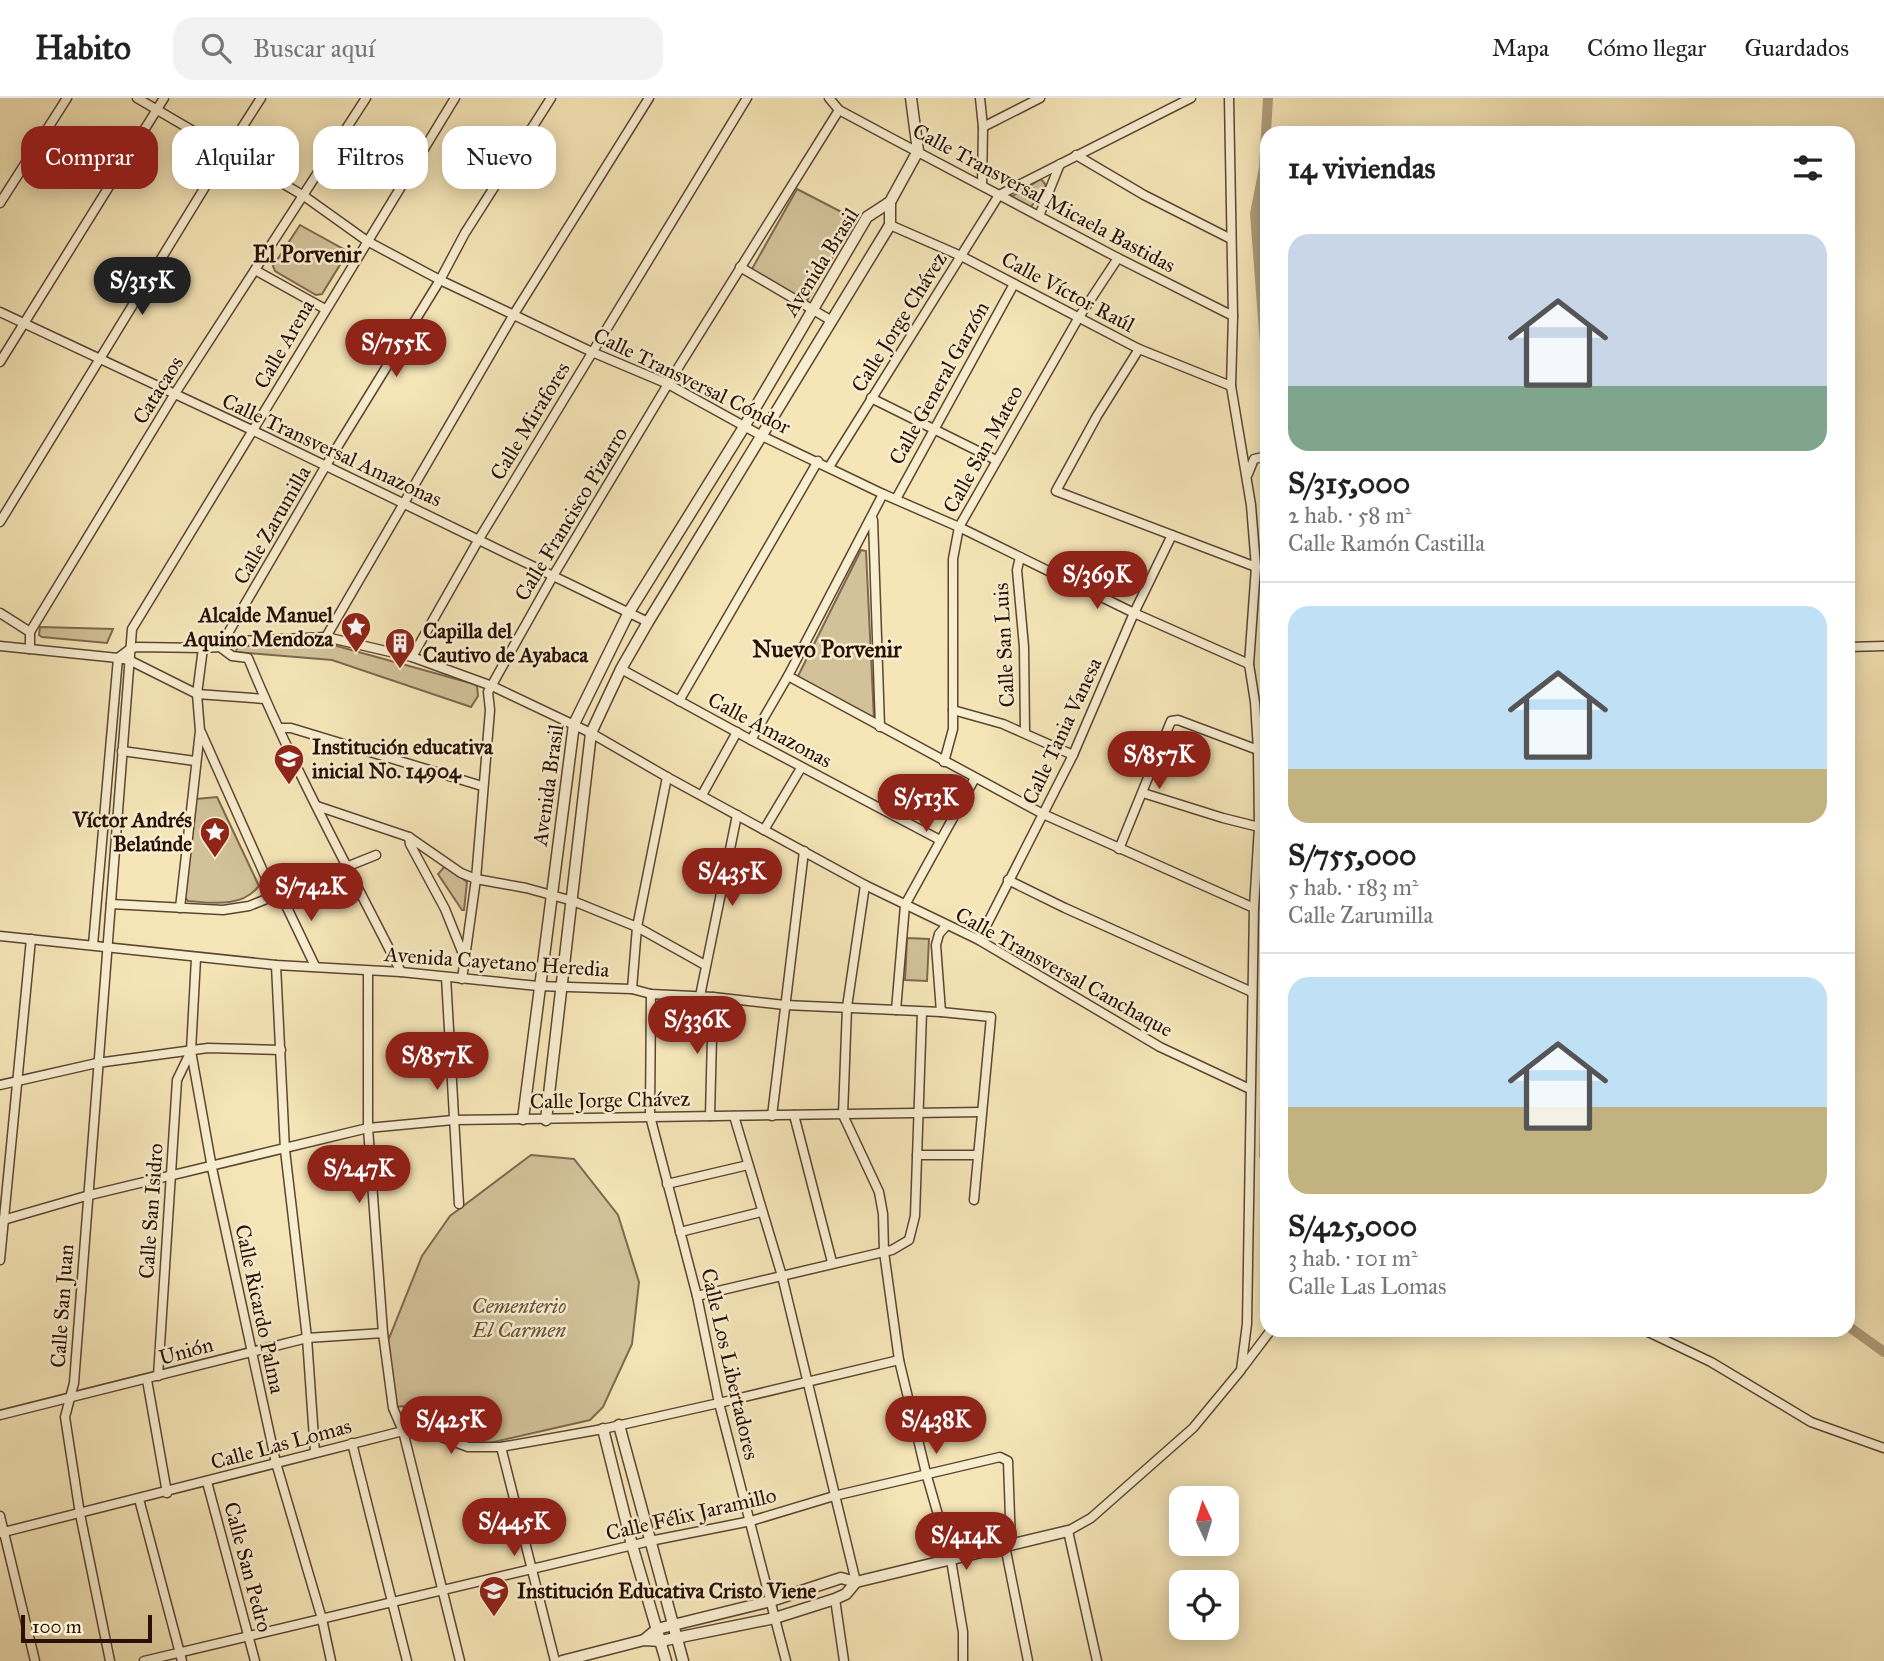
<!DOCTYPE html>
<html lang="es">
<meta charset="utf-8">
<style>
:root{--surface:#fff;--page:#f2f2f2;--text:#222;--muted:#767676;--line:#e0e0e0;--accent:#8f2418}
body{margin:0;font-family:"IM FELL Great Primer",serif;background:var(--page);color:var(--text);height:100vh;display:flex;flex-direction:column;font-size:26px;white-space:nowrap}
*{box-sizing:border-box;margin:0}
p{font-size:23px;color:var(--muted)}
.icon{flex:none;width:38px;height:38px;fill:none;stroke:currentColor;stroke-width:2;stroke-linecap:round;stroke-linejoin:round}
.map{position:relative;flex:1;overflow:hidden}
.side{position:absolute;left:1260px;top:28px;width:595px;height:1211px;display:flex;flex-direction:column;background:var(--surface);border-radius:21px;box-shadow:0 4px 18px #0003}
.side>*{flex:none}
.hud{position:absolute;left:21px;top:28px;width:665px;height:63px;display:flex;gap:14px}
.needle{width:46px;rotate:356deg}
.tools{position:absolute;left:1169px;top:1388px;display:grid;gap:14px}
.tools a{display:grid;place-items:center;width:70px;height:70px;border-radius:14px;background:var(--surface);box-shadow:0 4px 18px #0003;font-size:35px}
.scale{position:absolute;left:21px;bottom:18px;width:131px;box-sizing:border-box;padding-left:7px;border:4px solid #2a1005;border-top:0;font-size:19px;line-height:24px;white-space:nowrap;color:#2a1005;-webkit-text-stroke:5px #f8eed0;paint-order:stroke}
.price{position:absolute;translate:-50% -60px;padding:0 16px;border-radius:24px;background:var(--accent);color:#fff;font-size:23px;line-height:46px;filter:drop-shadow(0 2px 4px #0008)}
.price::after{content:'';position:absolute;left:50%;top:42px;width:21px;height:16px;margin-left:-10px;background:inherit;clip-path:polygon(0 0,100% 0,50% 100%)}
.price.current{background:#222;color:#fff}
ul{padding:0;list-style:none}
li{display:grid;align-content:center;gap:14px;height:371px;padding:0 28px}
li+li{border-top:2px solid var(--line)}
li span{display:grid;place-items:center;height:217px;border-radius:21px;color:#555}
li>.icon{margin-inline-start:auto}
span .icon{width:126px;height:126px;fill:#fffc;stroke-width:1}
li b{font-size:30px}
h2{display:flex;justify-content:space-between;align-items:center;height:84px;padding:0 28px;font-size:30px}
.pill{padding:0 24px;border-radius:21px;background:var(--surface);box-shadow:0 4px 18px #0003;font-size:24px;line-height:63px}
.pill.current{background:var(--accent);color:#fff}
header{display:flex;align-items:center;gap:42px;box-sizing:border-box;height:98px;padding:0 35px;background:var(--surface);border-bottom:2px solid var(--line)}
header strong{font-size:33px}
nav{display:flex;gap:38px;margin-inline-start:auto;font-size:24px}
.search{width:490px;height:63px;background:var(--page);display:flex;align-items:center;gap:18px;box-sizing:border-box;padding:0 24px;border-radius:21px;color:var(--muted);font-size:26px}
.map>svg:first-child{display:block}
.green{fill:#d2c199;stroke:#7e684f;stroke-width:2}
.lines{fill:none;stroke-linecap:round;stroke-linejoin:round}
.canal{stroke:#b09d7a;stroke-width:10}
.minor-casing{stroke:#5d4532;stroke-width:11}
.tertiary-casing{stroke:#5d4532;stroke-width:13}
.minor{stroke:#f8eed0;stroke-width:8}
.tertiary{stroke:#f8eed0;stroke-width:10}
.labels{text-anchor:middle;stroke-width:5;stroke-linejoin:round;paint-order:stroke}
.street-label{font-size:21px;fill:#2a1005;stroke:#f8eed0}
.poi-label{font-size:21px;font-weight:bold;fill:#2a1005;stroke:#f8eed0;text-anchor:start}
.park-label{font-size:21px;font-style:italic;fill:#654e39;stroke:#f8eed0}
.neighbourhood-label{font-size:23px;font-weight:bold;fill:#2a1005;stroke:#f8eed0}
</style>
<header>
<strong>Habito</strong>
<div class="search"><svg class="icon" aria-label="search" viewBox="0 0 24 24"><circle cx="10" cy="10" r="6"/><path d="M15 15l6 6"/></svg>Buscar aquí</div>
<nav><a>Mapa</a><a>Cómo llegar</a><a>Guardados</a></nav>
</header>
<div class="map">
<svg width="1884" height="1563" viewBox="0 0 1884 1563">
<rect width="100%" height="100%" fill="#f5e5b7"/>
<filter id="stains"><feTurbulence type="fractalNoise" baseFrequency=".00286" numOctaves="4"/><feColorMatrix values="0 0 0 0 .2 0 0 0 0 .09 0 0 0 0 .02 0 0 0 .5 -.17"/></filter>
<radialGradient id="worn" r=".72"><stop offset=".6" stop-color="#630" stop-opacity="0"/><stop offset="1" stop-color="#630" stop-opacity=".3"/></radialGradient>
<!-- green -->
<g class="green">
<polygon points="1041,81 1046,87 1031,109 1011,99"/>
<polygon points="797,91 855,121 804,208 748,178"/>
<polygon points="300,127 345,152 346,157 322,196 316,197 275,173 273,168"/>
<polygon points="861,452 866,453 874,621 797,580"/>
<polygon points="40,529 113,531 107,545 42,539 39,537"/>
<polygon points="237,548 337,548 474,586 477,588 478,598 471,609 332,562 236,554"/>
<path d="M 217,699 L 259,788 C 241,810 213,805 188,803 L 182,795 L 196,701 Z"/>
<polygon points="445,768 467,784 464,812 462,812 438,776"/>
<polygon points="907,840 929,841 927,883 905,882"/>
<polygon points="531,1057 574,1061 618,1117 639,1184 632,1246 603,1309 590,1322 485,1346 471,1344 409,1323 411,1320 403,1308 397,1309 388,1243 422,1158 450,1118"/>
</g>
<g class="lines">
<!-- canal -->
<g class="canal">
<polyline points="1267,272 1255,116 1264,70 1268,0"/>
<polyline points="1267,893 1264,1058 1267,1061"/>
<polyline points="1848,1228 1884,1254"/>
</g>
<!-- minor casing -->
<g class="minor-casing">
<g id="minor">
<polyline points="137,0 304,98 367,143 440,182 592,254 668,286 762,338 883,396 959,429 1134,515 1249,566"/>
<polyline points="829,0 839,12 895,42 1118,160 1233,218"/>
<polyline points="980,0 983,29 982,87"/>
<polyline points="983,29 1040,0"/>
<polyline points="1076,57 1144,97 1231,141"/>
<polyline points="0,105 67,0"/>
<polyline points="1039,118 1060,66"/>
<polyline points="890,127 961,158 1139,251 1231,288"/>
<polyline points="740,169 832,223"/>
<polyline points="255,172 325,211"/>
<polyline points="0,214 254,333 648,524"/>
<polyline points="1139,251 1097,318 1056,393 1256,469"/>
<polyline points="0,264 164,0"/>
<polyline points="871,300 996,362"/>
<polyline points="829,369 999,97 1191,0"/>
<polyline points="1248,376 1254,361 1267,358"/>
<polyline points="896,401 1014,186"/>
<polyline points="873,422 880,629"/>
<polyline points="0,424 227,53 261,0"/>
<polyline points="1020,459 1017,472 1024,549 1025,634"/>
<polyline points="0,515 30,534 30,551"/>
<polyline points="30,534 174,297 366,0"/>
<polyline points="326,539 514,216 649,0"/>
<polyline points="0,548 118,560 130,551 137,549 203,550 220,549 238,543 326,539 412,559 492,588 591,635 667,679 865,787 979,842 1160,949 1250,991"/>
<polyline points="1848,549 1884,548"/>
<polyline points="412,559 479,441 747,0"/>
<polyline points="621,571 751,642 940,742"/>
<polyline points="788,578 1043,716 1254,810"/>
<polyline points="679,603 818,363"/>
<polyline points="953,612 1003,626 1073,657"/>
<polyline points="280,630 291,630 482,688"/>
<polyline points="201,634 274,798"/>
<polyline points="751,642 788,578 883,396"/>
<polyline points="122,653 195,663"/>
<polyline points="944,664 953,631 953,461 959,429 1079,219 1118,160"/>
<polyline points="1143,695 1223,720 1259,729"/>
<polyline points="702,697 737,634"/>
<polyline points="317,708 409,739 461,775 476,781 526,790 573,803 637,829 705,867"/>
<polyline points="764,732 801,670"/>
<polyline points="409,739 410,746 445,811 463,856"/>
<polyline points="1119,751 1171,623 1178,622 1258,652"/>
<polyline points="1008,782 1065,810 1252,894"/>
<polyline points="865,787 847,909 843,1017 879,1094 883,1116 884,1154 899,1262 926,1375 951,1462 963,1534 963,1563"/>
<polyline points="280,795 315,868"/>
<polyline points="111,806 223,812 249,808 376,757"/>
<polyline points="180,810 200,633 197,596 203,550"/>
<polyline points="0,838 276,867 401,874 538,888 632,891 651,896 713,899 785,907 941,914 991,919 974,1102"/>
<polyline points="979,842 1073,657 1134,515 1172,437"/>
<polyline points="93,847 118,560 129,562 197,596 265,601"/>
<polyline points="196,860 191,953 212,1070 276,1365 322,1521 331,1563"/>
<polyline points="276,867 285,1052 307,1240 315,1355"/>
<polyline points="368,873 368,1030 383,1235 393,1310 403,1333 460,1563"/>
<path d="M 401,874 C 349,771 292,668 248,560 L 232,558 L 220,549 L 325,369 L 440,182 L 465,135 L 551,0"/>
<polyline points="446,879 459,1106"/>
<polyline points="462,881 476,781 490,612 488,594 553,478 668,286 839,12"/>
<polyline points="632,891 637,829 667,679"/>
<polyline points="651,896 650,1018 697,1198 719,1305 786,1563"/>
<polyline points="700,898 737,717"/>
<polyline points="896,912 905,807 975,680"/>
<polyline points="941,914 936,847 939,836 946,828"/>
<polyline points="0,987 97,965 208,950 281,952"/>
<polyline points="794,1017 832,1164"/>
<polyline points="710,1018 713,899"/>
<polyline points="734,1018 782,1178 856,1484"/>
<polyline points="772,1018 804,753"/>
<polyline points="917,1057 977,1057"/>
<polyline points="667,1086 748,1067"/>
<polyline points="0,1123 86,1098 368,1030 453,1022 981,1014"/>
<polyline points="680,1134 761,1114"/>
<polyline points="0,1162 31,841"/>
<polyline points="697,1198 892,1152 909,1142 915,1118 922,914"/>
<polyline points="1644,1232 1711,1264 1811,1324 1884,1350"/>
<polyline points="1243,1269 1271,1232"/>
<polyline points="158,1278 177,982 191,953"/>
<polyline points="147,1282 167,1395"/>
<polyline points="0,1317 307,1240 383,1235"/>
<polyline points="352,1345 407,1563"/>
<polyline points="501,1349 555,1563"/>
<polyline points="207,1384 255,1563"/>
<polyline points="139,1401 182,1563"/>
<polyline points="0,1418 35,1563"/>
<polyline points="0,1435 403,1333 423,1332 468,1349 501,1349 603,1331 719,1305 899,1262"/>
<polyline points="1005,1448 1028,1563"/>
<polyline points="835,1501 844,1563"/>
<polyline points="110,1563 80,1416 65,1319 74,1285 132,531 455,0"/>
<polyline points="144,1563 650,1443 751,1423 834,1398 1000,1359 1008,1363 1011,1447"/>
<polyline points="1097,1563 1068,1433 1091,1420 1193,1330 1241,1272 1247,1226 1254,810 1259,729 1258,652 1255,604 1249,566 1256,469 1251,407 1231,288 1233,218 1229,0"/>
</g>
</g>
<!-- tertiary casing -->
<g class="tertiary-casing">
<g id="tertiary">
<polyline points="523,1021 574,626 629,514 744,329 867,119 890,104 918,53 911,0"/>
<polyline points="546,1022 591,635 621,571 648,524 890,127 890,104"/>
<polyline points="619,1327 683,1563"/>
<polyline points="603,1331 632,1447 666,1563"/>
<polyline points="644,1542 657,1531 771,1503 841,1480 856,1484 1068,1433"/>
<polyline points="562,1563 644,1542 661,1543 775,1520 835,1501 846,1496 856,1484"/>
</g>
</g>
<!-- minor -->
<use href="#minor" class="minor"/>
<!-- tertiary -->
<use href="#tertiary" class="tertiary"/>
</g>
<!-- icons -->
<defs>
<g id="sight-pin" transform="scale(1.575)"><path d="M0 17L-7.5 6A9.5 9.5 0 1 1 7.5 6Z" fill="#8f2418" stroke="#f8eed0"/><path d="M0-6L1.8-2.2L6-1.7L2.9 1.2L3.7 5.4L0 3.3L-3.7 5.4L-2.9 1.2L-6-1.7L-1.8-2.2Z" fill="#fff"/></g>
<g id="building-pin" transform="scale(1.575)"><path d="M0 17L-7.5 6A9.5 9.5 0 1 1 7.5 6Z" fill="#8f2418" stroke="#f8eed0"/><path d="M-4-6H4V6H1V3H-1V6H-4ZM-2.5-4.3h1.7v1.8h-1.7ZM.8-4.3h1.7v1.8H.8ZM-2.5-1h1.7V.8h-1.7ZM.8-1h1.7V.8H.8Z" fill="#fff"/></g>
<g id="school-pin" transform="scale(1.575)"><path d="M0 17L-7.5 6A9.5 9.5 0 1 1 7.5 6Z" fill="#8f2418" stroke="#f8eed0"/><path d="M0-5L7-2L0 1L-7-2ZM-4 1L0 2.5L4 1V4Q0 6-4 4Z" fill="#fff"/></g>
</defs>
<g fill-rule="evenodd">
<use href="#sight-pin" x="356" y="529"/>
<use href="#building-pin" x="400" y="545"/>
<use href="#school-pin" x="289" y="661"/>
<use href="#sight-pin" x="215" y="734"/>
<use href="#school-pin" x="494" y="1493"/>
</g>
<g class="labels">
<!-- street labels -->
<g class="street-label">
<text transform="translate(1044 100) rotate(28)" y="7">Calle Transversal Micaela Bastidas</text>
<text transform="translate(821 164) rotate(-58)" y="7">Avenida Brasil</text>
<text transform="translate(1068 194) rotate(28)" y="7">Calle Víctor Raúl</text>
<text transform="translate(899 224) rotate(-58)" y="7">Calle Jorge Chávez</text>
<text transform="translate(284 246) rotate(-60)" y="7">Calle Arena</text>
<text transform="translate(692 283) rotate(26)" y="7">Calle Transversal Cóndor</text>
<text transform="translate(939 285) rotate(-61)" y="7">Calle General Garzón</text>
<text transform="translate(158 292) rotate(-58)" y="7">Catacaos</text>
<text transform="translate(530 323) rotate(-59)" y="7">Calle Mirafores</text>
<text transform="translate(983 351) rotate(-61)" y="7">Calle San Mateo</text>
<text transform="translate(332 352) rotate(25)" y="7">Calle Transversal Amazonas</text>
<text transform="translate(571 416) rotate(-59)" y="7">Calle Francisco Pizarro</text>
<text transform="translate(272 427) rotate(-60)" y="7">Calle Zarumilla</text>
<text transform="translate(1004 547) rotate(-93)" y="7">Calle San Luis</text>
<text transform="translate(770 632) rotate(28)" y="7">Calle Amazonas</text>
<text transform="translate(1062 633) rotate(-65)" y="7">Calle Tania Vanesa</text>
<text transform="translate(548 687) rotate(-82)" y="7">Avenida Brasil</text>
<text transform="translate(497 864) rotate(4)" y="7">Avenida Cayetano Heredia</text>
<text transform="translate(1064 874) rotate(29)" y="7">Calle Transversal Canchaque</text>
<text transform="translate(610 1002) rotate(-1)" y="7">Calle Jorge Chávez</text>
<text transform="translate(151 1113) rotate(-86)" y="7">Calle San Isidro</text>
<text transform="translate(62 1208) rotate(-86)" y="7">Calle San Juan</text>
<text transform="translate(260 1211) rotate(78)" y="7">Calle Ricardo Palma</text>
<text transform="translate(186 1253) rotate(-15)" y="7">Unión</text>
<text transform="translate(730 1266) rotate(77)" y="7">Calle Los Libertadores</text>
<text transform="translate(281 1346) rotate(-15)" y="7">Calle Las Lomas</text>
<text transform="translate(691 1416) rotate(-13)" y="7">Calle Félix Jaramillo</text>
<text transform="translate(248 1469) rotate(75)" y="7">Calle San Pedro</text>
</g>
<!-- poi labels -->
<g class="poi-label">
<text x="333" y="524" text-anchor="end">Alcalde Manuel<tspan x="333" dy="24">Aquino Mendoza</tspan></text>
<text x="423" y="540">Capilla del<tspan x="423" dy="24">Cautivo de Ayabaca</tspan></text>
<text x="312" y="656">Institución educativa<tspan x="312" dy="24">inicial No. 14904</tspan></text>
<text x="192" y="729" text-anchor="end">Víctor Andrés<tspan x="192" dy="24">Belaúnde</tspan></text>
<text x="517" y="1500">Institución Educativa Cristo Viene</text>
</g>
<!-- park labels -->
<g class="park-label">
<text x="519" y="1215">Cementerio<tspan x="519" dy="24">El Carmen</tspan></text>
</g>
<!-- neighbourhood labels -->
<g class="neighbourhood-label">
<text x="307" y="164">El Porvenir</text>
<text x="827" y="559">Nuevo Porvenir</text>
</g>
</g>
<rect width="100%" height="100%" filter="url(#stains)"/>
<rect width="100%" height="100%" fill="url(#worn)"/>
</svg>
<div class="tools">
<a><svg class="needle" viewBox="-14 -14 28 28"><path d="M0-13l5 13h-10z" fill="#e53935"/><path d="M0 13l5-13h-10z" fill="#767676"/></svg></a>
<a><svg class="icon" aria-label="locate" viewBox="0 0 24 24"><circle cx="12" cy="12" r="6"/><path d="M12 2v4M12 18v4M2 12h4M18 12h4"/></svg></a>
</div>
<div class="scale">100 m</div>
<b class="price current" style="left:142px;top:219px">S/315K</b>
<b class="price" style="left:396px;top:281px">S/755K</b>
<b class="price" style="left:1097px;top:513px">S/369K</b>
<b class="price" style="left:1159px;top:693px">S/857K</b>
<b class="price" style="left:926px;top:736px">S/513K</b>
<b class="price" style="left:732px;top:810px">S/435K</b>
<b class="price" style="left:311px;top:825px">S/742K</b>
<b class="price" style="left:697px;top:958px">S/336K</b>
<b class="price" style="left:437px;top:994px">S/857K</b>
<b class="price" style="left:359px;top:1107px">S/247K</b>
<b class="price" style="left:451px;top:1358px">S/425K</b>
<b class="price" style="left:936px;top:1358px">S/438K</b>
<b class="price" style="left:514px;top:1460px">S/445K</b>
<b class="price" style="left:966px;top:1474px">S/414K</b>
<div class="hud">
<a class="pill current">Comprar</a>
<a class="pill">Alquilar</a>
<a class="pill">Filtros</a>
<a class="pill">Nuevo</a>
</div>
<section class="side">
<h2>14 viviendas<svg class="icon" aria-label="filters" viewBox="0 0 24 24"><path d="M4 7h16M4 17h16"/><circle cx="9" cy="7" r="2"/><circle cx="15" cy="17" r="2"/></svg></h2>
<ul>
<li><span style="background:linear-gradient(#c9d6e8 70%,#7fa58c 0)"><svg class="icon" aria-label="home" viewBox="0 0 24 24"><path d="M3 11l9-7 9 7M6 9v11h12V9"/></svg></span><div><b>S/315,000</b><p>2 hab. · 58 m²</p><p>Calle Ramón Castilla</p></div></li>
<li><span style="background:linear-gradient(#bfe0f5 75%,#c2b280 0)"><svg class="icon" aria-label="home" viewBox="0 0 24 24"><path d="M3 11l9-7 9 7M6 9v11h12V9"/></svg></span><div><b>S/755,000</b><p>5 hab. · 183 m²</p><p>Calle Zarumilla</p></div></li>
<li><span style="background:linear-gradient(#bfe0f5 60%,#c2b280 0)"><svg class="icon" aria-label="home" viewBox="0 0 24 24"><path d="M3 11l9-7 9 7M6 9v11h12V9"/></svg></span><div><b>S/425,000</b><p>3 hab. · 101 m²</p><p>Calle Las Lomas</p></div></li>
</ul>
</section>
</div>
